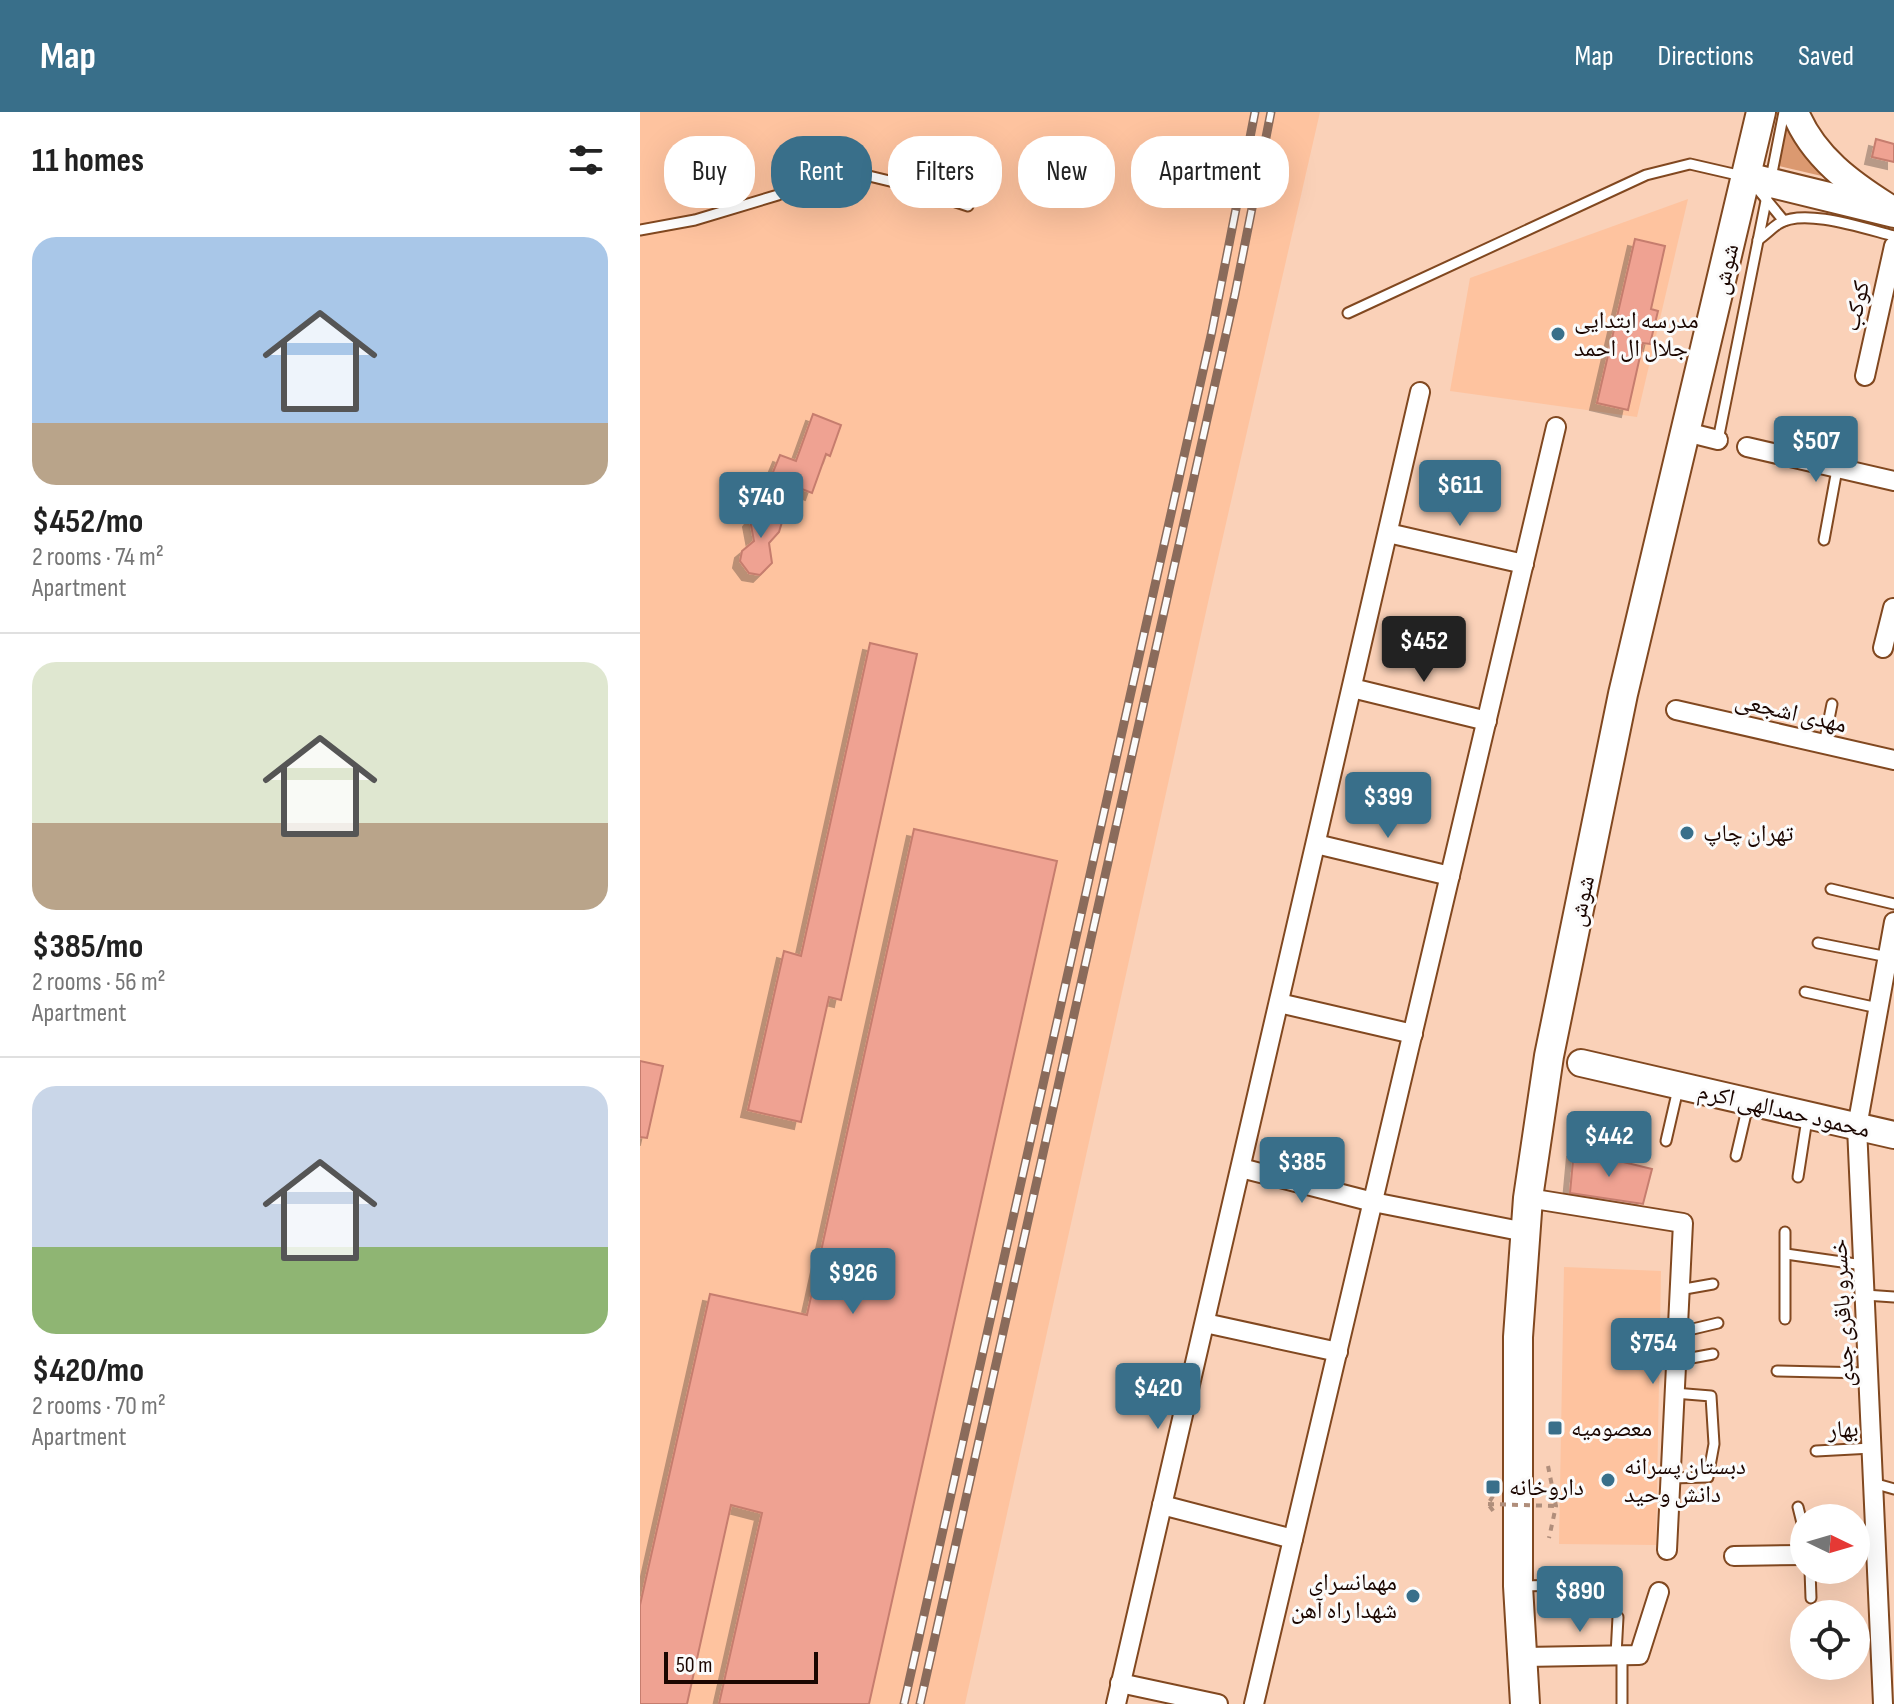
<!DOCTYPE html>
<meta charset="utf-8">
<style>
:root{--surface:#fff;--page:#f6f6f6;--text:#222;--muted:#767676;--line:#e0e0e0;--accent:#396f8a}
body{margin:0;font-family:"Sofia Sans Condensed","Noto Naskh Arabic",sans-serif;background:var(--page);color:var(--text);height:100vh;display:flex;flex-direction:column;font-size:30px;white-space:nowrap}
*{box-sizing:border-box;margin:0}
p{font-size:26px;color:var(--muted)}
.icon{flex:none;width:44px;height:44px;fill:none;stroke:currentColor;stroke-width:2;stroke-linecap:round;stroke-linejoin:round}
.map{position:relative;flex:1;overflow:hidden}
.drawer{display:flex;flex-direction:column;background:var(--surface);width:640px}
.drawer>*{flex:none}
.banner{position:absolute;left:24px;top:24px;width:760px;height:72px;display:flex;gap:16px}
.needle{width:52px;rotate:95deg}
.buttons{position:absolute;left:1150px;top:1392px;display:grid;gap:16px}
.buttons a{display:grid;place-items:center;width:80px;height:80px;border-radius:50%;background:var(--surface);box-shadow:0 8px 32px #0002;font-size:40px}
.scale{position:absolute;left:24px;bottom:20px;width:154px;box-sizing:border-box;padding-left:8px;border:4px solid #1b0600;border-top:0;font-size:22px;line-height:28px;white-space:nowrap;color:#1b0600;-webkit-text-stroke:6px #fbfbfb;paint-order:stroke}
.price{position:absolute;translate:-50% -68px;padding:0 18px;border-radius:8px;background:var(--accent);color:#fff;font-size:26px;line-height:52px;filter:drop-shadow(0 2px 4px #0008)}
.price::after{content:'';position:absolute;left:50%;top:48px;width:24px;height:18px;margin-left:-12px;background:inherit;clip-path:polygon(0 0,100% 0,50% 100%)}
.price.active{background:#222;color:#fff}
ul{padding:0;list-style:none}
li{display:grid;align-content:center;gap:16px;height:424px;padding:0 32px}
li+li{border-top:2px solid var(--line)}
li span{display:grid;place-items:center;height:248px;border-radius:24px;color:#555}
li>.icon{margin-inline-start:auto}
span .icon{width:144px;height:144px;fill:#fffc;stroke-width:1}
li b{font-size:34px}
h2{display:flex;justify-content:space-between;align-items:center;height:96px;padding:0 32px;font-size:34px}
.pill{padding:0 28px;border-radius:32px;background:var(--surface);box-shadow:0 8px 32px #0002;font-size:28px;line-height:72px}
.pill.active{background:var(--accent);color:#fff}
header{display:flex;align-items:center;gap:48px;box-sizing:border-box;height:112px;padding:0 40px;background:var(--accent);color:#fff}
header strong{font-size:38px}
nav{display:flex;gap:44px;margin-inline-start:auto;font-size:28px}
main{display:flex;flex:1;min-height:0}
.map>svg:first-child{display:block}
.built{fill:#fec39f}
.green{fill:#db9970}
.building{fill:#efa292;stroke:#c67d6e;stroke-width:2;filter:url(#shadow)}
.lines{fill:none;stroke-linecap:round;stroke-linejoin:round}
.lane-casing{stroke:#814820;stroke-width:13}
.street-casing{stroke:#814820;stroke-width:22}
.secondary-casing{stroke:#814820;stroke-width:30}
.primary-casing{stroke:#814820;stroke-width:32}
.path{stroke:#b08e7b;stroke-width:4;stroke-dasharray:6 6;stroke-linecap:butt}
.lane{stroke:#fff;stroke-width:9}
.street{stroke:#fff;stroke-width:18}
.secondary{stroke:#fff;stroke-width:26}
.primary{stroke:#fff;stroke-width:28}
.rail-casing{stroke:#8a6b5b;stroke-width:9}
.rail{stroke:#fbfbfb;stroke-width:6;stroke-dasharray:18;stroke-linecap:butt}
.path-bridge{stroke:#b08e7b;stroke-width:4;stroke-dasharray:6 6;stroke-linecap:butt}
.poi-dot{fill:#396f8a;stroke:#fbfbfb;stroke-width:3}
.labels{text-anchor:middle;stroke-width:6;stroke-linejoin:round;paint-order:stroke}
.street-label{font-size:24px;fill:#1b0600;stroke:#fbfbfb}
.poi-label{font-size:24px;fill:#1b0600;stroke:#fbfbfb;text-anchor:start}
</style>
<header>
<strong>Map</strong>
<nav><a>Map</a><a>Directions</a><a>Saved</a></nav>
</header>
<main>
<section class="drawer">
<h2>11 homes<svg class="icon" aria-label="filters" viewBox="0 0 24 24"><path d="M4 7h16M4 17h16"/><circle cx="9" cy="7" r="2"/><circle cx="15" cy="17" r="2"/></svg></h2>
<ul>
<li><span style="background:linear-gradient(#a9c7e8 75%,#b9a48a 0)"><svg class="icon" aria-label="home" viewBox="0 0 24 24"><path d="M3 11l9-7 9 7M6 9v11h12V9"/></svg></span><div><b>$452/mo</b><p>2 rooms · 74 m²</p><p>Apartment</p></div></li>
<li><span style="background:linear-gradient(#dfe7d0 65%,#b9a48a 0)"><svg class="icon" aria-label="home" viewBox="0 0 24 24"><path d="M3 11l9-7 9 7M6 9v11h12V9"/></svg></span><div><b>$385/mo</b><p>2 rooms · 56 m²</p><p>Apartment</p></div></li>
<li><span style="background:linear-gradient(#c9d6e8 65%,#8fb573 0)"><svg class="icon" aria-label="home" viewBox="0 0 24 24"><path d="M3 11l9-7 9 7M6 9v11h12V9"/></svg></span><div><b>$420/mo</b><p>2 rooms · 70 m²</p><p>Apartment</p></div></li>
</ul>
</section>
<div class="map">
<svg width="1254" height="1592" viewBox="0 0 1254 1592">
<defs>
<filter id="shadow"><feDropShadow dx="-7" dy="7" stdDeviation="0" flood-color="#0004"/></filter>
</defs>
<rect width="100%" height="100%" fill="#fad1b8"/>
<!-- built -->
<g class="built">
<polygon points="0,0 680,0 571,477 325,1592 0,1592"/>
<polygon points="1048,87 997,305 810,279 830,166"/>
<polygon points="924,1155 1021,1159 1016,1433 919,1432"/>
</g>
<!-- green -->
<polygon class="green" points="1147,14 1186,65 1139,54"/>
<!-- building -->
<g class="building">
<polygon points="1236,27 1254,32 1254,50 1232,45"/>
<polygon points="995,127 1025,134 1011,197 1018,199 1010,232 1003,231 988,298 957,291"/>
<polygon points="173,302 201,313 190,344 186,342 172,381 131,365 140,343 156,349"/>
<polygon points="132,395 138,400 142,410 139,420 129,431 132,451 120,463 109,461 100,449 102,439 114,429 110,408 119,396"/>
<polygon points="230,531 277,542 201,888 189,885 161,1010 108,998 144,839 161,844"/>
<polygon points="274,717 417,749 229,1592 79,1592 122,1401 91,1393 47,1592 0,1592 0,1493 70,1182 167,1203"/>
<polygon points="0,949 23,954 7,1026 0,1025"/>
<polygon points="934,1038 1012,1057 1003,1092 930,1081"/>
</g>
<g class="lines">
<!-- lane casing -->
<g class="lane-casing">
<g id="lane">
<polyline points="1131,66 1144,0"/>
<polyline points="1116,75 1144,109"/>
<polyline points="0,118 55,108 138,83 182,61 200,57 258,71 328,94"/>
<path d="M 1118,128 C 1125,123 1131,117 1138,112 C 1163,95 1226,117 1254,124"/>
<polyline points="708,201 1006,63 1050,52 1102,64"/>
<polyline points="1078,328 1127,84"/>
<polyline points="1184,428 1205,314"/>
<polyline points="1184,632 1192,592"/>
<polyline points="1191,777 1254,792"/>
<polyline points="1178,831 1248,845"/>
<polyline points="1165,880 1238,896"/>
<polyline points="1026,1029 1038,977"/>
<polyline points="1096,1044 1108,993"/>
<polyline points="1158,1065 1167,1007"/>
<polyline points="1146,1142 1223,1153"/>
<polyline points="1039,1178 1073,1172"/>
<polyline points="1225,1183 1254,1185"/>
<polyline points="1145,1207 1145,1120"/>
<polyline points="1036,1221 1078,1211"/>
<polyline points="1035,1249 1073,1242"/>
<polyline points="1137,1259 1228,1261"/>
<polyline points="1176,1339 1232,1336"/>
<polyline points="1031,1366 1068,1365 1074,1332 1071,1284 1034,1281"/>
<polyline points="1233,1371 1254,1377"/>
<polyline points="1158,1395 1164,1419"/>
<polyline points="1170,1458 1171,1486"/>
<polyline points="882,1474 957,1472"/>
<polyline points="976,1543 978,1505"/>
<polyline points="982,1543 982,1592"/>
</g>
</g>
<!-- street casing -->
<g class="street-casing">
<g id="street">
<polyline points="1225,264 1254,134"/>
<polyline points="1046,320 1078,328"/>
<polyline points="1107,335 1254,369"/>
<polyline points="748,421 884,452"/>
<polyline points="1243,536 1253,496"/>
<polyline points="712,576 847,609"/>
<polyline points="1036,598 1254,648"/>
<polyline points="676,732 810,764"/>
<polyline points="639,891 773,922"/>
<polyline points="601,1056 733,1090 885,1120"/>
<polyline points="888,1086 1043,1111 1027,1438"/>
<polyline points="565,1211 698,1240"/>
<polyline points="522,1393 653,1427"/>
<polyline points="1094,1444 1164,1443"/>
<polyline points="882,1545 999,1543 1019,1480"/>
<polyline points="480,1571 578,1592"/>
<polyline points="476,1592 780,280"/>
<polyline points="614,1592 916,315"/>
<polyline points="1243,1592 1217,1015 1254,810"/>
</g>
</g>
<!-- secondary casing -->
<g class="secondary-casing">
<g id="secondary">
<path d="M 1155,0 C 1173,45 1211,72 1251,97"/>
<polyline points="941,951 1254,1023"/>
</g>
</g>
<!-- primary casing -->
<g class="primary-casing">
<g id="primary">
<polyline points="1107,65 1254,101"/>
<polyline points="885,1592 878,1474 878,1225 888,1086 909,944 983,582 1121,0"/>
</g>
</g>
<!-- path -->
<g class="path">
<polyline points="908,1354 916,1394 909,1426"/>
<polyline points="853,1384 848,1392 854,1400"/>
</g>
<!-- lane -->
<use href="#lane" class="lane"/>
<!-- street -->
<use href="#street" class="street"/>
<!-- secondary -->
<use href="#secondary" class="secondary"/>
<!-- primary -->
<use href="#primary" class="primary"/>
<!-- rail casing -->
<g class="rail-casing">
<g id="rail">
<polyline points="264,1592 572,219 615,0"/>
<polyline points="280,1592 595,182 631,0"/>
</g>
</g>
<!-- rail -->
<use href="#rail" class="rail"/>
<!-- path-bridge -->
<polyline class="path-bridge" points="848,1392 916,1394"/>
</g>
<!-- markers -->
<g class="poi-dot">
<circle cx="918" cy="222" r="8"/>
<circle cx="1047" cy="721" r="8"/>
<rect x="907" y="1308" width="16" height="16" rx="4"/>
<circle cx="968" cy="1368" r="8"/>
<rect x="845" y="1367" width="16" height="16" rx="4"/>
<circle cx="773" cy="1484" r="8"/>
</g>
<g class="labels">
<!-- street labels -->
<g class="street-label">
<text transform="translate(1085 157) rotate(-77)" y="8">شوش</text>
<text transform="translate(1216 194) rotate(-77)" y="8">کوکب</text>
<text transform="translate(1151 600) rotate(13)" y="8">مهدی اشجعی</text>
<text transform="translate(941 789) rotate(-78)" y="8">شوش</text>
<text transform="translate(1144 998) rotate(13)" y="8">محمود حمدالهی اکرم</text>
<text transform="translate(1202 1201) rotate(-93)" y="8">خسرو باقری جدی</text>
<text transform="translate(1203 1317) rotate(-3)" y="8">بهار</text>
</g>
<!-- poi labels -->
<g class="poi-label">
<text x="934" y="216">مدرسه ابتدایی<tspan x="934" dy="28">جلال ال احمد</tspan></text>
<text x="1063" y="729">تهران چاپ</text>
<text x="931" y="1324">معصومیه</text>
<text x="984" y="1362">دبستان پسرانه<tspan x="984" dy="28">دانش وحید</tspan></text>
<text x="869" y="1383">داروخانه</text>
<text x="757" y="1478" text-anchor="end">مهمانسرای<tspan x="757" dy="28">شهدا راه آهن</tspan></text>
</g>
</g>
</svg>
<div class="buttons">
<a><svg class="needle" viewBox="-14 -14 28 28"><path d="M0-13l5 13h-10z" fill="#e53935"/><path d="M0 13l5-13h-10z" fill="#767676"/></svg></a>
<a><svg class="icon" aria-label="locate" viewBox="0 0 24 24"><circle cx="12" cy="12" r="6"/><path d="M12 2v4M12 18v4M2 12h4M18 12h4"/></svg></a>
</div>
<div class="scale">50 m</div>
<b class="price" style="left:1176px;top:372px">$507</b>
<b class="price" style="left:820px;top:416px">$611</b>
<b class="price" style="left:121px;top:428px">$740</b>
<b class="price active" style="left:784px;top:572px">$452</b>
<b class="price" style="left:748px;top:728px">$399</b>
<b class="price" style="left:969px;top:1067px">$442</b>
<b class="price" style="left:662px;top:1093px">$385</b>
<b class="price" style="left:213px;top:1204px">$926</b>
<b class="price" style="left:1013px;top:1274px">$754</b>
<b class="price" style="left:518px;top:1319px">$420</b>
<b class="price" style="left:940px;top:1522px">$890</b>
<div class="banner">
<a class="pill">Buy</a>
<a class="pill active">Rent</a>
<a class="pill">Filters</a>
<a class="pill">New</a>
<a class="pill">Apartment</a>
</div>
</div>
</main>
